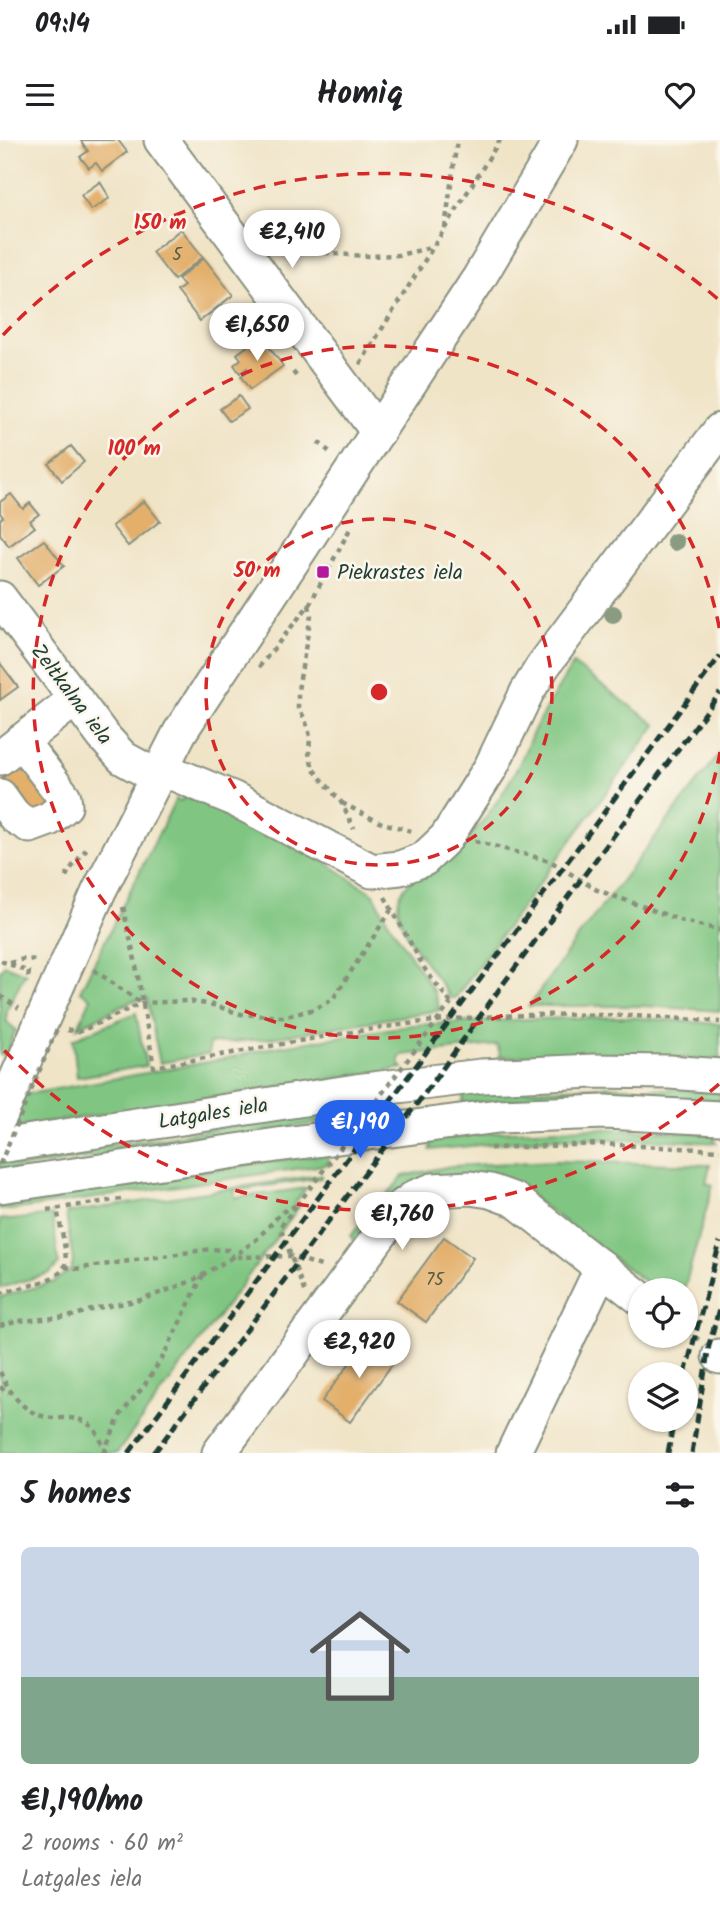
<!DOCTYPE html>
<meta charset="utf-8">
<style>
:root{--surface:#fff;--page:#f6f6f6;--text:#202124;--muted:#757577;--line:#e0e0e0;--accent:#2563eb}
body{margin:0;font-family:Kalam,sans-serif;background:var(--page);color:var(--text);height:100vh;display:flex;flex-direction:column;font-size:26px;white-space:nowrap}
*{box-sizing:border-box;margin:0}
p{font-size:23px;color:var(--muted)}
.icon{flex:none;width:38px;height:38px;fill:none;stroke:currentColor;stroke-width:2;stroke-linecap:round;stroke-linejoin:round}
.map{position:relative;height:1313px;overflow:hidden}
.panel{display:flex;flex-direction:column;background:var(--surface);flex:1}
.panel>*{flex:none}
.tools{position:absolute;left:628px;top:1138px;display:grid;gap:14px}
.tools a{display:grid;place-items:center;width:70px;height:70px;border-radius:50%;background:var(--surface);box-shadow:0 2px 5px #0004;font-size:35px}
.price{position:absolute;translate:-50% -60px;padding:0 16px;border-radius:24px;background:#fff;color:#222;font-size:23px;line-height:46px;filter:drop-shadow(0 2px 4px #0008)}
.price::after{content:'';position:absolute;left:50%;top:42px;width:21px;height:16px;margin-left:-10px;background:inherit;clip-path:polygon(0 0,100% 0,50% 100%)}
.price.active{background:var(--accent);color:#fff}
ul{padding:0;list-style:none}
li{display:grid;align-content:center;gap:14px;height:371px;padding:0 21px}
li+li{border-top:2px solid var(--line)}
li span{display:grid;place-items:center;height:217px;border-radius:10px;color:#555}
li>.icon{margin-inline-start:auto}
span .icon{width:126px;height:126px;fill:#fffc;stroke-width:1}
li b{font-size:30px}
h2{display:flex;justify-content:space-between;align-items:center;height:84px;padding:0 21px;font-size:30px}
.status{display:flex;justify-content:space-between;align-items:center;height:49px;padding:0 35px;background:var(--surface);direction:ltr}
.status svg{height:19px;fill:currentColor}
header{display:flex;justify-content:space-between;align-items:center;height:91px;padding:0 21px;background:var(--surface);font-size:32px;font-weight:600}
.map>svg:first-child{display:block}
.green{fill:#80c682;stroke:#50825b;stroke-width:2}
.building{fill:#e3af6a}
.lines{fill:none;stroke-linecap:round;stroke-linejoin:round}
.minor-casing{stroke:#88907e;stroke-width:37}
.path{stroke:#88907e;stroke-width:4.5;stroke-dasharray:5 5;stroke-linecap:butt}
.minor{stroke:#fff;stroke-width:33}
.rail{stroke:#1f3d34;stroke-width:5;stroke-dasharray:10 5;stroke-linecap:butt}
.path-bridge{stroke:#88907e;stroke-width:4.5;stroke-dasharray:5 5;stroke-linecap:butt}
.tree{fill:#8a9b81}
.ring{fill:none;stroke:#d62828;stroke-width:3.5;stroke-dasharray:12 9}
.poi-dot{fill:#b5179e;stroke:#fbf7ec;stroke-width:2.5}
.labels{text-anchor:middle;stroke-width:5;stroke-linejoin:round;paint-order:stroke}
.number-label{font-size:18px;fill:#505a42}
.poi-label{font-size:21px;fill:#1f3d34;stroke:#fbf7ec;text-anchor:start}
.street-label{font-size:21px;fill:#1f3d34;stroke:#fbf7ec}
.centre{fill:#d62828;stroke:#fbf7ec;stroke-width:3.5}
.ring-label{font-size:21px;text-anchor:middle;font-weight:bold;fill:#d62828;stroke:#fbf7ec;stroke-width:5;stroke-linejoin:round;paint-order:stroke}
</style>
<div class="status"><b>09:14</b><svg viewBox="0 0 49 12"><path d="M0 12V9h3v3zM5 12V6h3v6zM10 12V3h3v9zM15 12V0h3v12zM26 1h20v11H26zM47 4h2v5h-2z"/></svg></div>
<header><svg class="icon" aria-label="menu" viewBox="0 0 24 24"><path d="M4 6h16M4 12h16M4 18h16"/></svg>Homiq<svg class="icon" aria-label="heart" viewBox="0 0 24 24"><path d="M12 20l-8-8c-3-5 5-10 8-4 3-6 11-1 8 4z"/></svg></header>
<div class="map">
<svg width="720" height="1313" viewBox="0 0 720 1313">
<rect width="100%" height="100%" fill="#fbf7ec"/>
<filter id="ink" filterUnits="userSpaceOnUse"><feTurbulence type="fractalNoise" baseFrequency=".0143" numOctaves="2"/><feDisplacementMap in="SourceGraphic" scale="14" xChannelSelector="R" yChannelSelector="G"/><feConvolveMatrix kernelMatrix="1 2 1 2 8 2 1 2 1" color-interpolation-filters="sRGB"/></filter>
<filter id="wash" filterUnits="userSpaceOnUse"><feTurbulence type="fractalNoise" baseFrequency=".00686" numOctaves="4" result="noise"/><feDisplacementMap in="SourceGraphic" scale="28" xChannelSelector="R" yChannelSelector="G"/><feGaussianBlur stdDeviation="1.57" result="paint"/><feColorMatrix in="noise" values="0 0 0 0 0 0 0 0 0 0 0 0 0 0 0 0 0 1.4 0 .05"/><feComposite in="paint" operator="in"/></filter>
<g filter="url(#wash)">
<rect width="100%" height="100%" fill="#f0e4c7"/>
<!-- green -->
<g class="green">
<path d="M 573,524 L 656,585 L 455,858 L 450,858 C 437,834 398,795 398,766 C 398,741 429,731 445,719 C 452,714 459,707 465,701 C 484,682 502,655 515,632 C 523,618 528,602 535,588 C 547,566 560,545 573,524 Z"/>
<polygon points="720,613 720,871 644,866 529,866 578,797"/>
<polygon points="184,656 272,688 374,754 385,776 434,852 440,870 265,899 209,904 209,914 160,923 147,859 132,861 78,887 91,858 80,851 176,659 181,661"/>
<polygon points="5,825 25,833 7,870 6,881 16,890 6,914 0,915 0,830"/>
<polygon points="136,873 146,926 77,937 73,899"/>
<polygon points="624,877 720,884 720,920 604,914 498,917 500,914 497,905 402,915 399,919 400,925 403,928 0,990 0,959 224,919 270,908 413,885 531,879"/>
<polygon points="609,946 720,952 720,962 565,957 462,964 464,957 461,953"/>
<polygon points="364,966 362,969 364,976 0,1031 0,1022"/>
<polygon points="589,988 717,994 714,1000 716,1003 665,1000 553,998 430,1010 431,1002 428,1000 509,991"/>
<polygon points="330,1013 328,1021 331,1024 11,1070 0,1069 0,1061"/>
<polygon points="555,1021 710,1025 706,1043 713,1045 684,1150 656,1150 522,1050 481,1039 356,1107 351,1096 380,1058 384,1059 403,1036 451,1026"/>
<polygon points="321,1035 321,1038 234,1051 235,1058 306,1048 293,1066 299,1067 117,1313 0,1313 0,1157 54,1142 71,1130 73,1122 66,1073"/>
<polygon points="52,1075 59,1124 50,1133 0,1148 0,1079 11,1080"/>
</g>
<g id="blocks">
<!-- building -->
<g class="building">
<polygon points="82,0 118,0 127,12 102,31 96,23 89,28 80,17 88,11 81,1"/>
<polygon points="100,42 110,58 91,70 81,55"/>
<polygon points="181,89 203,117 174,140 152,112"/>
<polygon points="204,118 233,155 200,181 177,151 184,146 178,139"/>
<polygon points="261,196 283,226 250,250 241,237 249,231 247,228 240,233 234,225 241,219 237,214"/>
<polygon points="239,256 248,269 229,281 220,269"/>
<polygon points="71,306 84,322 62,341 49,324"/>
<polygon points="11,354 23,369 30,363 39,374 30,381 35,387 9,406 0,394 0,379 3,377 0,373 0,362"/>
<polygon points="144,361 160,381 128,406 112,386"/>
<polygon points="44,400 64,426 38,445 18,418"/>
<polygon points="0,523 18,547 0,560"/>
<polygon points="20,624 53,667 35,680 2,638"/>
<polygon points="444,1097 473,1118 426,1182 397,1161"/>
<polygon points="368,1198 396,1219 350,1282 322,1261"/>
</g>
</g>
</g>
<g filter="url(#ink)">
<use href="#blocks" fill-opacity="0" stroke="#88907e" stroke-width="2"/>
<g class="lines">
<!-- minor casing -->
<g class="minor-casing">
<g id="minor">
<polyline points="161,0 378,292"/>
<polyline points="0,458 103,596 123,618 156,636"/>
<polyline points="0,618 75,559"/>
<polyline points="160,628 232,658 372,731 400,728 424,719 446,698 491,627 527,552 543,526 720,290"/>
<polyline points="0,656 15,677 30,686 49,679 65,666 64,657 21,601"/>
<polyline points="0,976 99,751 180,592 479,138 561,0"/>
<polyline points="0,1006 356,951 481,936 594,931 670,932 720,936"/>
<polyline points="0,1046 277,1005 498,976 605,972 720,978"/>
<polyline points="719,1216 720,1217"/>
<polyline points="219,1313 400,1068 415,1057 433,1050 470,1048 490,1051 515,1060 640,1158"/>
<polyline points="513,1313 602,1127"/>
</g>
</g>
<!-- path -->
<g class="path">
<polyline points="445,88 457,0"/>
<polyline points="275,110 308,109 334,114 369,116 399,115 433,107"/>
<polyline points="360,224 500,0"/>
<polyline points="293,232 297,237"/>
<polyline points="318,302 331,313"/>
<polyline points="309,465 311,475 298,550 298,568 305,579 310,596 309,613 313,629 341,662 354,689"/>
<polyline points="259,527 309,465 350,389"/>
<polyline points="342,663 379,682 415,692"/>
<polyline points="475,701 550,721 597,750 683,781 720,790"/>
<polyline points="66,737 68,732 88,707"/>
<polyline points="385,757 426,831 451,863"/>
<path d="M 123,767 L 135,820 L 154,927 C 241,912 328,894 416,883 C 515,871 621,873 720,882"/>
<polyline points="1,821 29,832 27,842"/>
<polyline points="10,823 24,819 38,820"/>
<polyline points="94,830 141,863"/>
<polyline points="0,856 19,868"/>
<polyline points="67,890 79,892 142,863 187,861 213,865 241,874 283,877 315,869 333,859 391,770"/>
<polyline points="490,1008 601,1004 720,1010"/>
<polyline points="296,1066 280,1087 305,1153"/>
<polyline points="47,1070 121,1059"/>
<polyline points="65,1127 75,1129 211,1109 228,1110 233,1117 257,1099 282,1072 297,1065"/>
<path d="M 0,1153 C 15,1149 62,1141 65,1125 C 68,1111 59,1083 57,1068"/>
<polyline points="0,1186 19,1181 68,1177 98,1168 141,1160 192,1141 233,1117 291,1116 324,1127"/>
<polyline points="686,1192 700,1200"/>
<path d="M 0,1232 C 12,1257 27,1278 57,1278 C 68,1278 80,1277 90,1285 C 99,1292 101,1304 107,1313"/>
<polyline points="0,1247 9,1253"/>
<polyline points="103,1313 121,1274 144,1246 164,1215 203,1135"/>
</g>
<!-- minor -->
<use href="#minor" class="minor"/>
<!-- rail -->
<g class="rail">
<polyline points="685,1234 720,1102"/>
<polyline points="129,1313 720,516"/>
<polyline points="154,1313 428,949 503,844 720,553"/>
<polyline points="668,1313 674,1279"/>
<polyline points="692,1313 709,1205 720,1166"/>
</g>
<!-- path-bridge -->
<g class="path-bridge">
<polyline points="0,1024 57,889"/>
<polyline points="297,1065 451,863"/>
</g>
</g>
<!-- trees -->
<g class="tree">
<circle cx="675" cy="402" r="9"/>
<circle cx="613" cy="474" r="9"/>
</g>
</g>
<!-- distance rings -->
<g class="ring">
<circle cx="379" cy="552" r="173"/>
<path d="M720 612A346 346 0 1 1 720 492"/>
<path d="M719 944A519 519 0 0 1 3 909M3 195A519 519 0 0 1 719 160"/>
</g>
<!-- markers -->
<rect class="poi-dot" x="316" y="425" width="14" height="14" rx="3.5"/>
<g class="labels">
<!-- number labels -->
<g class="number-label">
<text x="177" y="120">5</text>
<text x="435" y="1145">75</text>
</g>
<!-- poi labels -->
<g class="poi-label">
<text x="337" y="439">Piekrastes iela</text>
</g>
<!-- street labels -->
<g class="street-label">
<text transform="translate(72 554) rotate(53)" y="7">Zeltkalna iela</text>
<text transform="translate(213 973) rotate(-9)" y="7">Latgales iela</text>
</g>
</g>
<circle cx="379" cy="552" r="10" class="centre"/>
<g class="ring-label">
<text x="160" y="89">150 m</text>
<text x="134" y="315">100 m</text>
<text x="257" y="437">50 m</text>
</g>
</svg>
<div class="tools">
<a><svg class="icon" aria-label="locate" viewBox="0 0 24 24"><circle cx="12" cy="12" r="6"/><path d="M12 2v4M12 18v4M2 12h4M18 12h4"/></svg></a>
<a><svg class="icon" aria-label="layers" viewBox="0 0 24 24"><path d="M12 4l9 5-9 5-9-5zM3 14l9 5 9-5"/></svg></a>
</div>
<b class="price" style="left:292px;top:130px">€2,410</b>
<b class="price" style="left:257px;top:223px">€1,650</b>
<b class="price active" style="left:360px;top:1020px">€1,190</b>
<b class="price" style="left:402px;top:1112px">€1,760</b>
<b class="price" style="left:359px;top:1240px">€2,920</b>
</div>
<section class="panel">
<h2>5 homes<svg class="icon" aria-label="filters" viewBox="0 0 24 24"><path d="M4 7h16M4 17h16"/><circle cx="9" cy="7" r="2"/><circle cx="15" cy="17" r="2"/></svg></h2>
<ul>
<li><span style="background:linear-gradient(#c9d6e8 60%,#7fa58c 0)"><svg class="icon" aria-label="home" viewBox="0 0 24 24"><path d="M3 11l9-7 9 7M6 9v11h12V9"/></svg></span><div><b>€1,190/mo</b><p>2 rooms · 60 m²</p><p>Latgales iela</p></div></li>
</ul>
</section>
